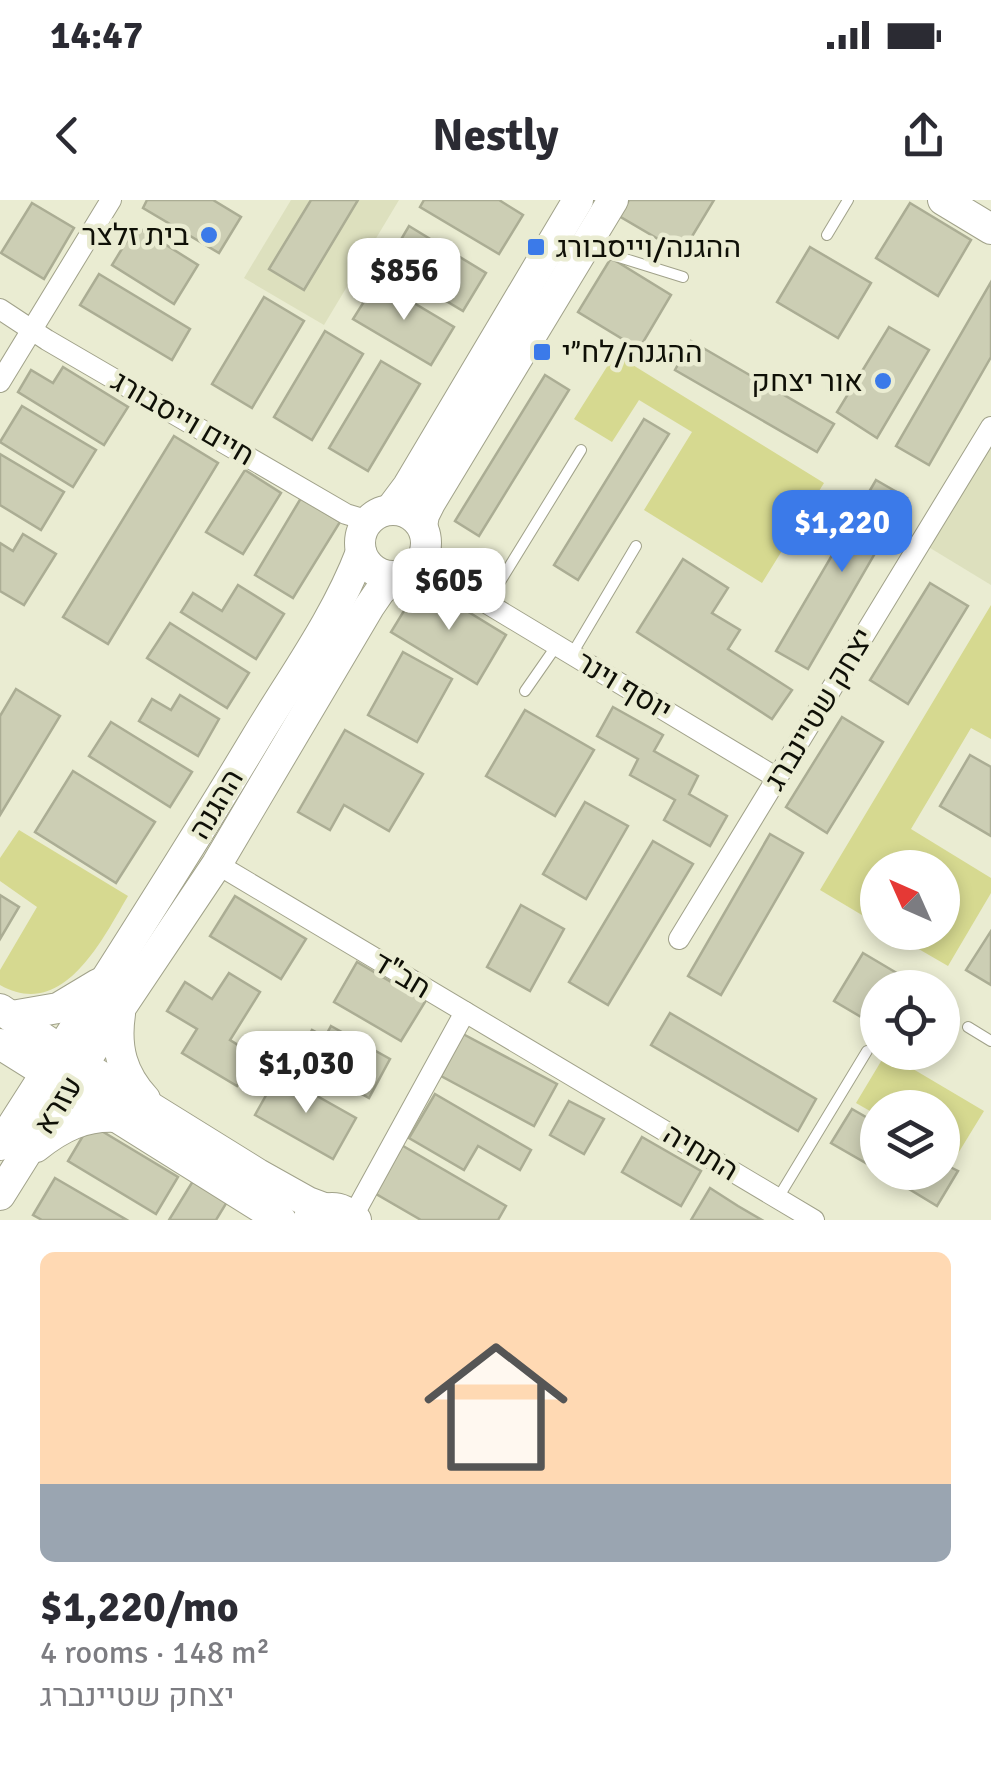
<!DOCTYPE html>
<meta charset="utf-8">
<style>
:root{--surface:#fff;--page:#f2f2f3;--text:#2b2b33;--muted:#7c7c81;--line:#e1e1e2;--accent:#3b7ae9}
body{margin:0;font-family:Signika,Heebo,sans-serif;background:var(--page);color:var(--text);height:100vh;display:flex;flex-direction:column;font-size:38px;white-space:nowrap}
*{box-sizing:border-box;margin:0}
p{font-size:32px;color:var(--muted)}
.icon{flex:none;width:55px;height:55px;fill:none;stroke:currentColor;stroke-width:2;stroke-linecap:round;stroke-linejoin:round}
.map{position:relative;height:1020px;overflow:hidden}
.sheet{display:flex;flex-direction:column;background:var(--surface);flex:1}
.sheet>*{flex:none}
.needle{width:65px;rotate:315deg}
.controls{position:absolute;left:860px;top:650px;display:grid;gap:20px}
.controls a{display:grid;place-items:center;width:100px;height:100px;border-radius:50%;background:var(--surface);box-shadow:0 5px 15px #0003;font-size:50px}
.price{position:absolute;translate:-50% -85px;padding:0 22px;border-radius:20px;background:#fff;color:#222;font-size:32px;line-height:65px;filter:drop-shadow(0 2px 5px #0008)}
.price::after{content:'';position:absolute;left:50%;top:60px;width:30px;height:22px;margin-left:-15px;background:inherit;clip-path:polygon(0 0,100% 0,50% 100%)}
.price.current{background:var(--accent);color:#fff}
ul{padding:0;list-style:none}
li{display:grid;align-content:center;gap:20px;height:530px;padding:0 40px}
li+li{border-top:2px solid var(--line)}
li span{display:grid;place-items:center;height:310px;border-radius:15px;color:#555}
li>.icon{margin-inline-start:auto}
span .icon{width:180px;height:180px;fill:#fffc;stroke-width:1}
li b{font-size:42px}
.status{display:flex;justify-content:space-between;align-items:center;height:70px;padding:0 50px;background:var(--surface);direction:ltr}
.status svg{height:28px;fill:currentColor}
header{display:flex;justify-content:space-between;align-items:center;height:130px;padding:0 40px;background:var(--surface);font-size:45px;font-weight:700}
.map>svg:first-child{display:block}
.built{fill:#dde0be}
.green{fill:#d6d990}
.building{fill:#ccceb4;stroke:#abad94;stroke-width:2.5}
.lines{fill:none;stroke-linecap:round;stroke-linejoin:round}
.lane-casing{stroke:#a1a28a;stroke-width:12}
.street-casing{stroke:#a1a28a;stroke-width:22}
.secondary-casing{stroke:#a1a28a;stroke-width:32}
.lane{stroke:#fff;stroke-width:10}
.street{stroke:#fff;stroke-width:20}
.secondary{stroke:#fff;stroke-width:30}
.poi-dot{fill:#3b7ae9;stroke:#eaecd2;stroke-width:4}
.labels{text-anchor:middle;stroke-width:9;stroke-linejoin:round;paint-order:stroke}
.poi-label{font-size:30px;fill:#0f1007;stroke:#eaecd2;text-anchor:end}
.street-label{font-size:30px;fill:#0f1007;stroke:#eaecd2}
</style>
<div class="status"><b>14:47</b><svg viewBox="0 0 49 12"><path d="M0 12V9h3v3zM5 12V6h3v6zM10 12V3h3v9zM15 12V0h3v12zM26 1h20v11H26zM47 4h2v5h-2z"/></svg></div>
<header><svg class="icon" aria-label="back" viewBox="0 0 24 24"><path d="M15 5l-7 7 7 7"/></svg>Nestly<svg class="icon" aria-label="share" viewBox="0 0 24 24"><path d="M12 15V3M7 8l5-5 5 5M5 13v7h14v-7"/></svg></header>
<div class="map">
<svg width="991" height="1020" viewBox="0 0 991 1020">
<rect width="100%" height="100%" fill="#eaecd2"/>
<!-- built -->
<g class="built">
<polygon points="291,0 399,0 324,125 244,78"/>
<polygon points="991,218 991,385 917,340"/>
</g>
<!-- green -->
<g class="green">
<polygon points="615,154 824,283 762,383 644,310 692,232 639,200 612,242 574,219"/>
<polygon points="991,405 991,539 971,528 911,629 991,678 991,693 948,766 891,733 942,732 942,668 878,668 877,724 820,690"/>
<path d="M 19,630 L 128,696 C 102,740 63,821 0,785 L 0,770 L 37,707 L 0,681 L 0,658 Z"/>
<polygon points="886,853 984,911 954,960 943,954 942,908 878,908 877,915 856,903"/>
</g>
<!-- building -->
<g class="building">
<polygon points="147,0 213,0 241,17 219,53 143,8"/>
<polygon points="311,0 358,0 304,90 269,69"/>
<polygon points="424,0 499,0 523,15 499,54 420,7"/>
<polygon points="629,0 714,0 682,53 619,16"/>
<polygon points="32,3 74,28 44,79 1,53"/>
<polygon points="910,3 971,40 938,96 876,58"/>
<polygon points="136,26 198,65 174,104 112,65"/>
<polygon points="409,26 486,73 463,111 386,65"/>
<polygon points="810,47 871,83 838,138 777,102"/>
<polygon points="611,58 671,95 639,149 578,112"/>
<polygon points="99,74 190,129 172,160 80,105"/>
<polygon points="377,81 454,127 431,165 353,119"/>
<polygon points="991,82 991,157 929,265 896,246"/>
<polygon points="264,97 304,121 252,208 212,184"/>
<polygon points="889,127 929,150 877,238 837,212"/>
<polygon points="325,131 363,154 312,240 274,217"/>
<polygon points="691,141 834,224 817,252 675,170"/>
<polygon points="381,161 420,184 368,271 329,248"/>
<polygon points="63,167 128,207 104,245 18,192 31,170 53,183"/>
<polygon points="545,175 569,190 479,336 455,321"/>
<polygon points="22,206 96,250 73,287 0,242"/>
<polygon points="644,219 669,234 578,380 554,365"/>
<polygon points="174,236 218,263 108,444 63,417"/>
<polygon points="0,254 64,292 41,330 0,305"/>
<polygon points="245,270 281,293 243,354 206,332"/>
<polygon points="876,280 907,298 808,469 776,451"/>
<polygon points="301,298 340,322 293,398 255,375"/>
<polygon points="23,334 56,354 24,405 0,391 0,343 13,351"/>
<polygon points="683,359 728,388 712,413 740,430 728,449 792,490 772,519 637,432"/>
<polygon points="421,383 506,435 477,484 391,432"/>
<polygon points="930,383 968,406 908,504 870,480"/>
<polygon points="238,385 284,414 256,459 181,412 193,393 222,411"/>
<polygon points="170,423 249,473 227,508 147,458"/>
<polygon points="403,452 452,479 417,542 368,515"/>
<polygon points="16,489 60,516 0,615 0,516"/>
<polygon points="180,495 219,519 198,556 139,521 152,499 171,510"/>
<polygon points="613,507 663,535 654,551 698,576 689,594 727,616 710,646 664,620 675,600 630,575 638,559 597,536"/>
<polygon points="525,510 594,550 555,616 486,576"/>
<polygon points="842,517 883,542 827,633 786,607"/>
<polygon points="111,522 192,572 170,607 89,556"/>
<polygon points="345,530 423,574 389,631 344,605 330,630 298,612"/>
<polygon points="970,555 991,567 991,636 940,606"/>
<polygon points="73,571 155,622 116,683 35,632"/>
<polygon points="585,602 628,626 586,699 543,674"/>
<polygon points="770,634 803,653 721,795 688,776"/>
<polygon points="653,641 693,664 608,805 569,782"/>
<polygon points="0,695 19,707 0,739"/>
<polygon points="235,696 306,739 281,779 210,736"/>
<polygon points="521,705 564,729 530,791 487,767"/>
<polygon points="991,731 991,785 966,770"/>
<polygon points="863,753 922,788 878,788 878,827 834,801"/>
<polygon points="357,762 425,802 401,841 334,802"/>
<polygon points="229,773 260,792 230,840 256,856 237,886 182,853 197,829 167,811 185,782 212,799"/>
<polygon points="670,813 816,899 798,931 651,845"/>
<polygon points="331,826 390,859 369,898 297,858 312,830 325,837"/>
<polygon points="463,834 557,884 534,926 441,876"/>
<polygon points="278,874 356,918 333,959 255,915"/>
<polygon points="435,894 531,950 520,970 478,946 464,970 409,938"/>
<polygon points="569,901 604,919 584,954 550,935"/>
<polygon points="852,909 878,924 878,970 831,943"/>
<polygon points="90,924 178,977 156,1014 68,961"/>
<polygon points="642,937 701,971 681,1006 622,972"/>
<polygon points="398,943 506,1006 498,1020 421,1020 371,991"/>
<polygon points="942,963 958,971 937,1006 881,972 942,972"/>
<polygon points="55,978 127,1020 42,1020 33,1015"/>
<polygon points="193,981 227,1002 216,1020 169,1020"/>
<polygon points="710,988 738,1006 762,1020 691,1020"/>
</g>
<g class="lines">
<!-- lane casing -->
<g class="lane-casing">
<g id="lane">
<polyline points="827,35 848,0"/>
<polyline points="590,48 683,77"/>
<polyline points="487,403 581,250"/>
<polyline points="572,454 636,346"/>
<polyline points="525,491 557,445"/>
<polyline points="968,827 991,841"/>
<polyline points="778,998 867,851"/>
</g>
</g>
<!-- street casing -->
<g class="street-casing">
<g id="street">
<polyline points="0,109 47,140 346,314 369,321"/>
<polyline points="0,182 111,0"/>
<polyline points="420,363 777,578"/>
<polyline points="217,664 814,1020"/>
<polyline points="679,739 991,227"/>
<polyline points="353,1016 465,812"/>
</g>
</g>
<!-- secondary casing -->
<g class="secondary-casing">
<g id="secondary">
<polyline points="943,0 991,29"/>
<circle cx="393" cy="343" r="33"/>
<polyline points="390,310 408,286 578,0"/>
<polyline points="422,326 424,315 430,303 613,0"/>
<polyline points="0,809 84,866 258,974 308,1002 324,1008"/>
<path d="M 120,814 C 115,848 122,874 145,899"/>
<polyline points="12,816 58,808 98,784"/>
<polyline points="0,844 281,1020"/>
<path d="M 0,945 C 86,810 174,675 256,538 C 292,478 336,418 361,352"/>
<path d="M 36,947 C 61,927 85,915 117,917"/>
<polyline points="0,995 67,888 217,664 369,407 380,391 395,377"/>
<path d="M 308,1020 C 323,1004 341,1004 356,1020"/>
</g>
</g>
<!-- lane -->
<use href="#lane" class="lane"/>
<!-- street -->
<use href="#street" class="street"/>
<!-- secondary -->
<use href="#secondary" class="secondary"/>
</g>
<!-- markers -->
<g class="poi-dot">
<circle cx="209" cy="35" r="10"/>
<rect x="526" y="37" width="20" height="20" rx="5"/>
<rect x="532" y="142" width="20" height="20" rx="5"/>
<circle cx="883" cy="181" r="10"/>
</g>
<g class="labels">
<!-- poi labels -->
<g class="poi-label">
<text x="189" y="45">בית זלצר</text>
<text x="556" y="57" text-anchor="start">ההגנה/וייסבורג</text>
<text x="562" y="162" text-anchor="start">ההגנה/לח״י</text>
<text x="863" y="191">אור יצחק</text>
</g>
<!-- street labels -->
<g class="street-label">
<text transform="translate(183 218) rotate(30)" y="10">חיים וייסבורג</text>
<text transform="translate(624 486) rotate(31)" y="10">יוסף וינר</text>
<text transform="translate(819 509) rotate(-59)" y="10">יצחק שטיינברג</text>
<text transform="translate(216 604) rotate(-59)" y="10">ההגנה</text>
<text transform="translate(402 775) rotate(31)" y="10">חב"ד</text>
<text transform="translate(58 905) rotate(-57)" y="10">עזרא</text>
<text transform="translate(701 952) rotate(31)" y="10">התחיה</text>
</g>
</g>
</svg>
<div class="controls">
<a><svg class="needle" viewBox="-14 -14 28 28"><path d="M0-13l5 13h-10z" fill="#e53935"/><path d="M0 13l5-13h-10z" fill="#7c7c81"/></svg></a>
<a><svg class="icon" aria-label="locate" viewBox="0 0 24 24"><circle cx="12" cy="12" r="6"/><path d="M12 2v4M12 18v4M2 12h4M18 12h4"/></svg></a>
<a><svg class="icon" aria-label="layers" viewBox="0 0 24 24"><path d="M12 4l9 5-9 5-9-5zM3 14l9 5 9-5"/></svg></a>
</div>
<b class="price" style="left:404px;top:123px">$856</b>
<b class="price current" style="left:842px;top:375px">$1,220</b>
<b class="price" style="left:449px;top:433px">$605</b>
<b class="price" style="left:306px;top:916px">$1,030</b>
</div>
<section class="sheet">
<ul>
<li><span style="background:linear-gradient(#ffd9b3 75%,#9aa5b1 0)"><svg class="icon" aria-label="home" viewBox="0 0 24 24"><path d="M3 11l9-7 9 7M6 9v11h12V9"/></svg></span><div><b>$1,220/mo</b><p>4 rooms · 148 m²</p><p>יצחק שטיינברג</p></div></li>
</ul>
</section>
